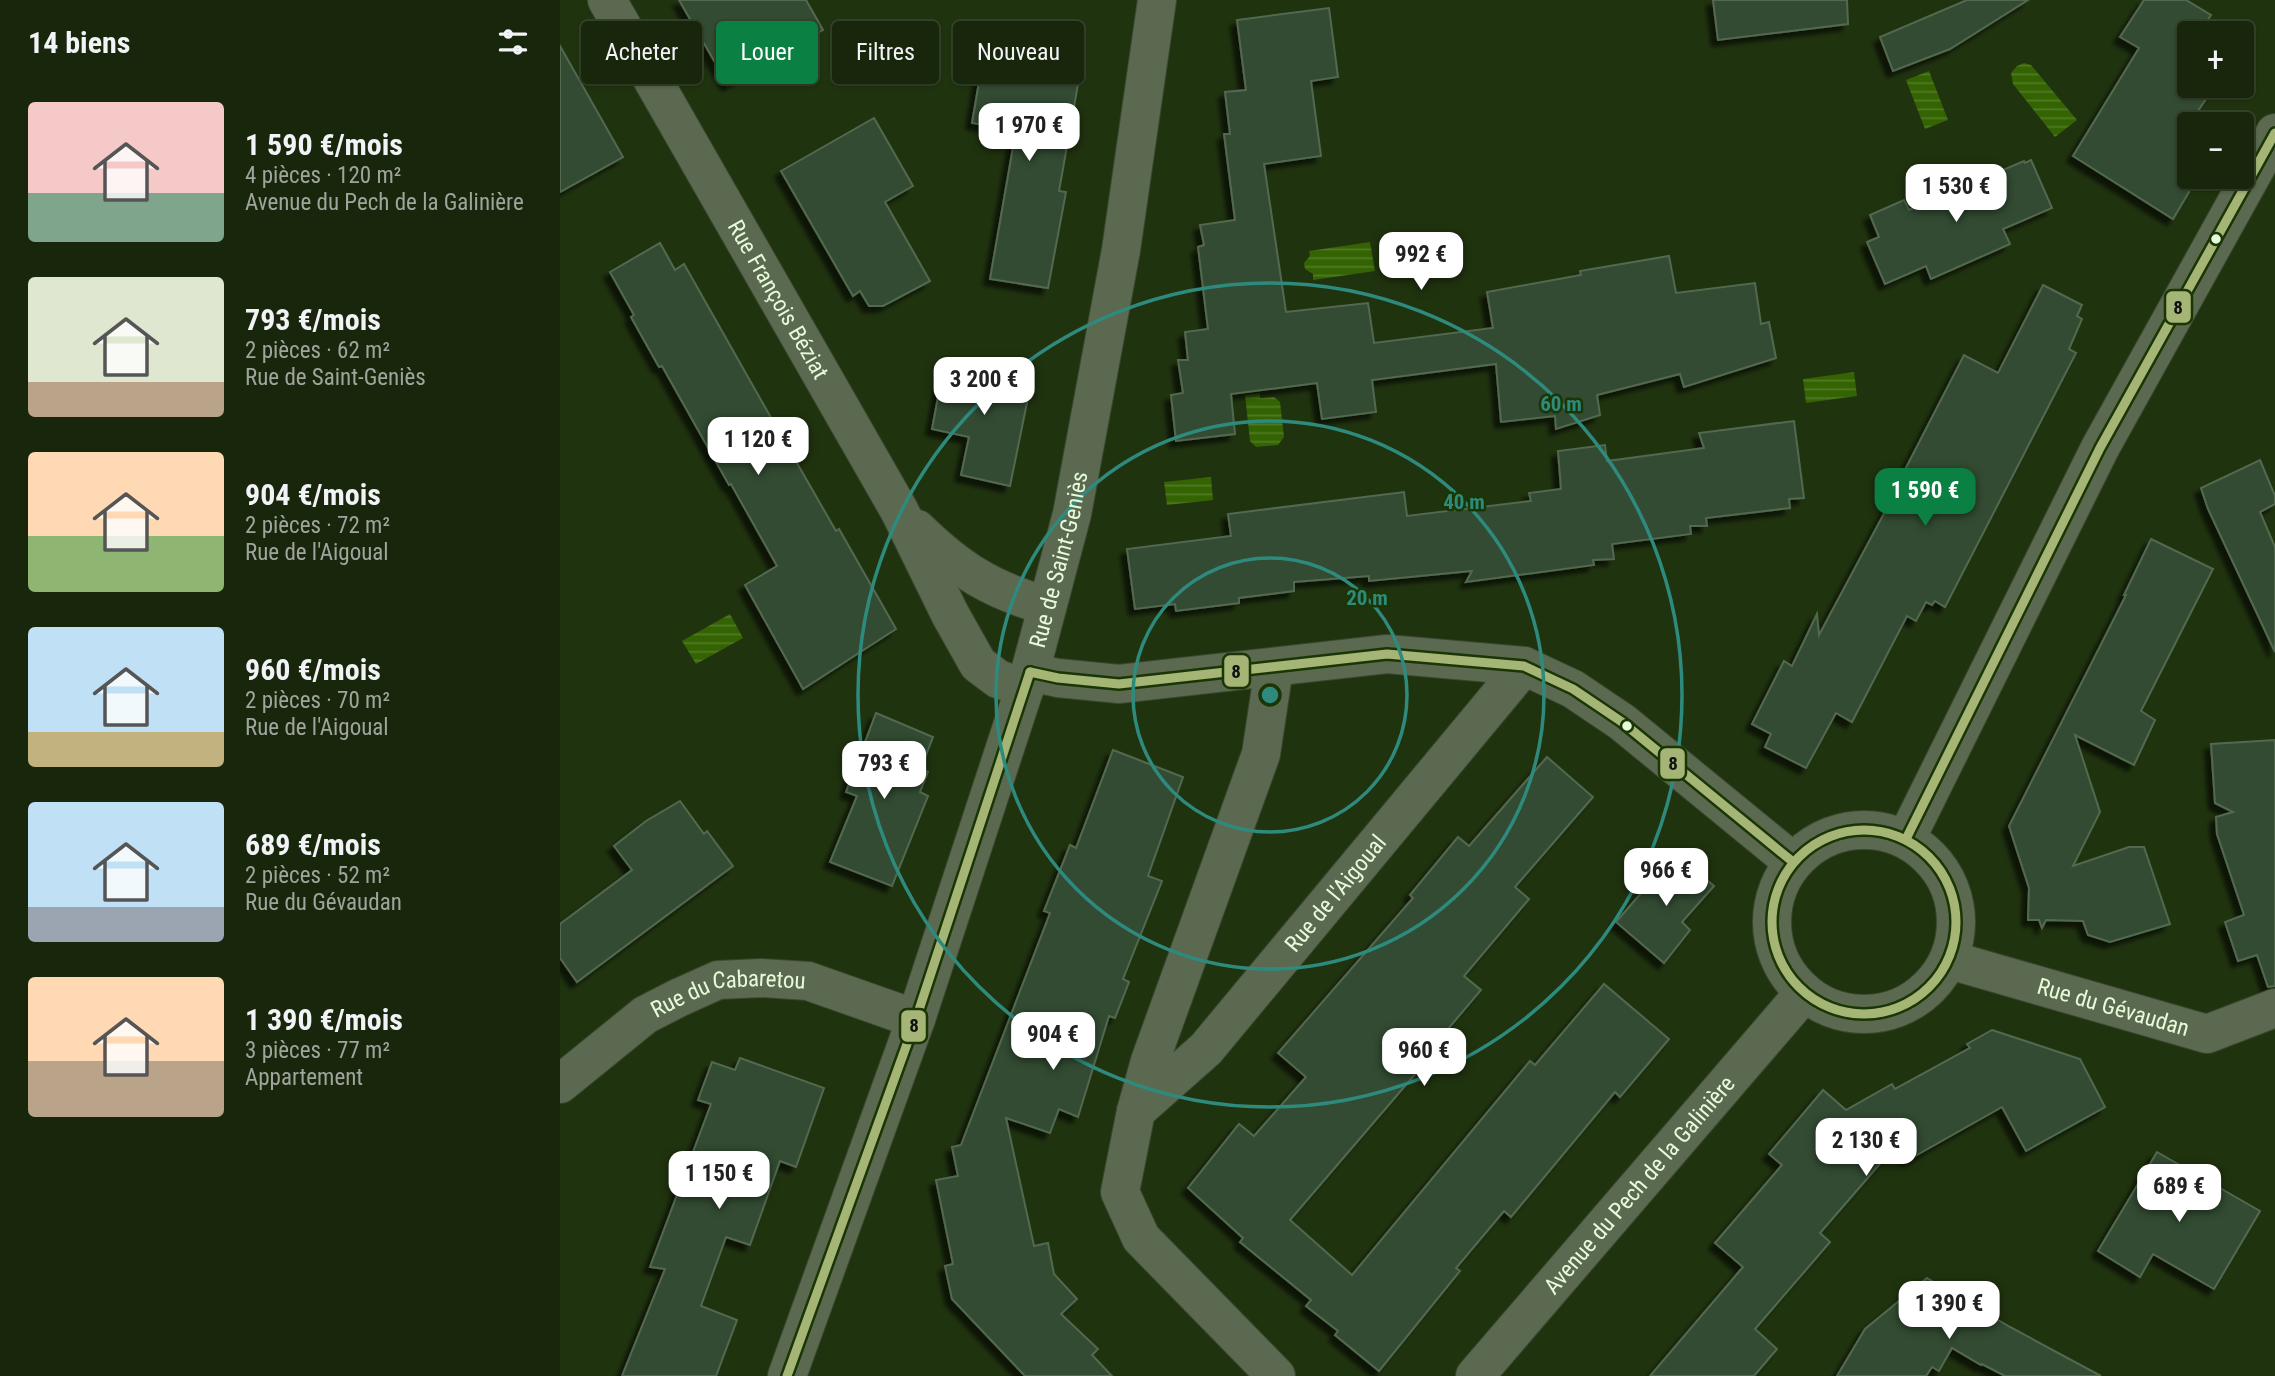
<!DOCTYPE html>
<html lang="fr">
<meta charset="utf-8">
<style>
:root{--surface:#18260b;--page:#253219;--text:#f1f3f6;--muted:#9fa59d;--line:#36432c;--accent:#0b8043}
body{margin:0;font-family:"Roboto Condensed",sans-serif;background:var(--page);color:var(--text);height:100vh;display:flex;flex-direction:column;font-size:26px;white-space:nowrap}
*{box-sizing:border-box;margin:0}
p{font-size:23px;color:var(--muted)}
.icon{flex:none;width:38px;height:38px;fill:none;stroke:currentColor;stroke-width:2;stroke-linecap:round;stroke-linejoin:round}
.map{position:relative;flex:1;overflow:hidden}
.drawer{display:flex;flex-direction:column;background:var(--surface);width:560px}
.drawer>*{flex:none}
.top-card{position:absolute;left:21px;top:21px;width:665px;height:63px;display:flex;gap:14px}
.controls{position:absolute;left:1617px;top:21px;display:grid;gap:14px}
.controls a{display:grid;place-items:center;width:77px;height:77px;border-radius:7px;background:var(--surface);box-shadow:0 2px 5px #0004,0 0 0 2px var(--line);font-size:35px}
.price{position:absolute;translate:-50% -60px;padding:0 16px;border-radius:14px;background:#fff;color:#222;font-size:23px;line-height:46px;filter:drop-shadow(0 2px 4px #0008)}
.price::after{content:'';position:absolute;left:50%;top:42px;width:21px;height:16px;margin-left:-10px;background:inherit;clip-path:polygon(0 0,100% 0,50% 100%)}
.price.selected{background:var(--accent);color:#fff}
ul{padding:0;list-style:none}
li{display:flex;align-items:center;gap:21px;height:175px;padding:0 28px}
li span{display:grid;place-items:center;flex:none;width:196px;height:140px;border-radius:7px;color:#555}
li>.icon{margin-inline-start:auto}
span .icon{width:84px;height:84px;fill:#fffc;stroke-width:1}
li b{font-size:30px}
h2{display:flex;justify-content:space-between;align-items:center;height:84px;padding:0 28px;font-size:30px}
.tag{padding:0 24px;border-radius:7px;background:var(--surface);box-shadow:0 2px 5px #0004,0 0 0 2px var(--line);font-size:24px;line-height:63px}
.tag.selected{background:var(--accent);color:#fff}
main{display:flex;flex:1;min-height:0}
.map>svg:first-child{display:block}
.water{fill:url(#water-rules)}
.building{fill:#324b32;stroke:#536950;stroke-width:2;filter:url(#shadow)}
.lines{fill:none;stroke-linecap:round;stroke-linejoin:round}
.minor-casing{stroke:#3a482f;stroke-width:40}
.minor{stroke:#5b6950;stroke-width:38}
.bus-1-casing{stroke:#1b3605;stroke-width:14}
.bus-1{stroke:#a4b576;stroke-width:9}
.ring{fill:none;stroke:#2f8a7e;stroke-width:3.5}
.bus-dot{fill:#e5fbd9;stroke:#1b3605;stroke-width:2.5}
.labels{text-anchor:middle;stroke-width:5;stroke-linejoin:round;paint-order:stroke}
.street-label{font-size:23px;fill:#e5fbd9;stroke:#1b3605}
.centre{fill:#2f8a7e;stroke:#1b3605;stroke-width:3.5}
.ring-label{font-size:21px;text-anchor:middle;font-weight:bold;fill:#2f8a7e;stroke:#1b3605;stroke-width:5;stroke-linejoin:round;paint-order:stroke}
.line-badge{stroke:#1b3605;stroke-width:2.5}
.pale-badge-label{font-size:19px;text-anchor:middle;font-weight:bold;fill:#111}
</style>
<main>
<section class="drawer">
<h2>14 biens<svg class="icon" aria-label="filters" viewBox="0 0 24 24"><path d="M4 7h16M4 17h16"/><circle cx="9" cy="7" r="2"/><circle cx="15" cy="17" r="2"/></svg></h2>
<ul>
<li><span style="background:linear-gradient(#f6c9c9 65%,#7fa58c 0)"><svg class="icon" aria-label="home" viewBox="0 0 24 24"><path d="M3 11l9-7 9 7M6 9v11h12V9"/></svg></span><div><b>1 590 €/mois</b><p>4 pièces · 120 m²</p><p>Avenue du Pech de la Galinière</p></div></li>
<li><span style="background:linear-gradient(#dfe7d0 75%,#b9a48a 0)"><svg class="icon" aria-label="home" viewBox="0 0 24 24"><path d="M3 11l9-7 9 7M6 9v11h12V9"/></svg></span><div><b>793 €/mois</b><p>2 pièces · 62 m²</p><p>Rue de Saint-Geniès</p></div></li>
<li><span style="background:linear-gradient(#ffd9b3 60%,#8fb573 0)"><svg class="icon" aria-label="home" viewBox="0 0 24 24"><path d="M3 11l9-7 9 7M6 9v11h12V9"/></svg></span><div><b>904 €/mois</b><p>2 pièces · 72 m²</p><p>Rue de l'Aigoual</p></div></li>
<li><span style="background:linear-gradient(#bfe0f5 75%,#c2b280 0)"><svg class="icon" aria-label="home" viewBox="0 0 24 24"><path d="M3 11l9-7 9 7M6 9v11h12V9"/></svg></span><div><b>960 €/mois</b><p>2 pièces · 70 m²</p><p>Rue de l'Aigoual</p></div></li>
<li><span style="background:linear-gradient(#bfe0f5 75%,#9aa5b1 0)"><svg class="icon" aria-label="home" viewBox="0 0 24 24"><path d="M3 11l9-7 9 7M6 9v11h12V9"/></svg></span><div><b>689 €/mois</b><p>2 pièces · 52 m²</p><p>Rue du Gévaudan</p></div></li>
<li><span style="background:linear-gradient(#ffd9b3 60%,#b9a48a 0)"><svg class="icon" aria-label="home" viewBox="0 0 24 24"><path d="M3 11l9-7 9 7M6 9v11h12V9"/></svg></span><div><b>1 390 €/mois</b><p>3 pièces · 77 m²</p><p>Appartement</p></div></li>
</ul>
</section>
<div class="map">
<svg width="1715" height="1376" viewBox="0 0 1715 1376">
<defs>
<pattern id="water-rules" width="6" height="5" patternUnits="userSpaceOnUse" patternTransform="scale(1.75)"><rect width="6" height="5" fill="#346302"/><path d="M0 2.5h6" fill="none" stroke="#517a26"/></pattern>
<filter id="shadow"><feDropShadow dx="-6" dy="6" stdDeviation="2" flood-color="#0009"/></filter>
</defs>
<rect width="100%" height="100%" fill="#20330f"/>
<!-- water -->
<g class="water">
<polygon points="1464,63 1471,65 1517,120 1495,137 1453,84 1451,73 1457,66"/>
<polygon points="1369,71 1388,120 1365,129 1346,80"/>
<polygon points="810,242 815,271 753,280 753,274 745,269 744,263 750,256 749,251"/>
<polygon points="1294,372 1297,396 1246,403 1243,379"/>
<polygon points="700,393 700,398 714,397 720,402 724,437 718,445 696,447 690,441 685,395"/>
<polygon points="651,477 653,500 607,505 604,482"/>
<polygon points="170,614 183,638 136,664 122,641"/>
</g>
<!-- building -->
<g class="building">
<polygon points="119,0 246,0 263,30 168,85"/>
<polygon points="1153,0 1287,0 1288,24 1158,40"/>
<polygon points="1407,0 1468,0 1390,49 1333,71 1320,37"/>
<polygon points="1584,0 1626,0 1651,15 1645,24 1660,33 1629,33 1629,86 1655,86 1629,124 1629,192 1613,219 1513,156 1579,48 1560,37"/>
<polygon points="769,8 778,77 751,81 761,156 704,164 726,312 808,303 814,343 933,328 927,292 1021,275 1020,271 1109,256 1116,293 1195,283 1201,324 1209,322 1216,358 1124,387 1120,374 1037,395 1040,415 996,429 995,416 941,422 936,364 812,380 816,412 762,419 757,383 671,394 675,434 616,441 611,395 623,393 618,360 628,360 625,332 648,329 638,247 644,245 640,225 675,220 664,134 670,134 665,92 686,90 677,20"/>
<polygon points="0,46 63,157 0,192"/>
<polygon points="423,59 520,73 499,191 506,192 488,288 430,279 456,130 412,123"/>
<polygon points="314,118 353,186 325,202 370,281 323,306 309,306 300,291 293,296 221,171"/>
<polygon points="1471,160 1492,208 1443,229 1450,244 1371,279 1366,266 1325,284 1307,242 1319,237 1310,215 1344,200 1349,210 1464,161 1465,163"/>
<polygon points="100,243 115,270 124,264 218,430 276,531 279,529 336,629 243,689 185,585 217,566 171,484 169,485 102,366 99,367 71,317 74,315 50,272"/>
<polygon points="1483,285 1522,305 1517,316 1522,319 1509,349 1516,353 1385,607 1375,601 1372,605 1366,602 1356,621 1347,616 1292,722 1276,713 1246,768 1205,747 1211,734 1192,724 1224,661 1232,666 1257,614 1259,635 1336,491 1334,491 1404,355 1438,373"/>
<polygon points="385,360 472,378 450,486 401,475 409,437 372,429"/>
<polygon points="1234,421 1244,498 1229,499 1230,508 1146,518 1147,526 1130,526 1131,534 1052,544 1054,559 1033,560 1034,565 906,582 912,571 809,581 809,576 734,582 734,591 679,598 679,603 616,611 615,604 575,609 567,549 671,536 668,514 844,492 847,516 971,501 969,493 1001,489 998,451 1045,445 1047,461 1144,448 1139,433"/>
<polygon points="1700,460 1715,496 1715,504 1700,512 1715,547 1715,652 1648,509 1641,488"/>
<polygon points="1591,539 1653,569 1581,711 1595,720 1574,765 1515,735 1540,812 1513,866 1569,847 1584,847 1610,924 1550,942 1528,935 1523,921 1486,920 1482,928 1479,920 1468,920 1469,888 1449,826 1566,595 1564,595"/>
<polygon points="316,713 373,737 361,768 368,772 360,792 368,796 332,886 270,862 297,796 286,792"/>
<polygon points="1715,740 1715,986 1708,987 1697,955 1678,961 1665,922 1684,915 1657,834 1656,817 1673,812 1655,803 1651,744"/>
<polygon points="553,750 623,777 588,876 602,881 563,979 569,982 555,1018 549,1016 518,1117 499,1109 490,1133 446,1118 474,1246 488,1243 494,1274 517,1299 501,1314 538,1349 532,1355 552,1376 465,1376 392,1299 385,1266 393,1264 376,1180 398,1176 392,1147 401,1145 490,913 484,911 510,845 516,848"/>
<polygon points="987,757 1033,797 955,887 969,899 904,976 921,990 854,1069 857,1072 730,1220 792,1275 970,1061 975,1065 1044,984 1109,1039 1060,1097 1055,1092 951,1217 944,1211 896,1268 900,1271 819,1371 775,1335 778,1331 746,1306 751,1300 680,1242 683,1238 628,1188 679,1124 694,1136 746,1077 718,1053 853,898 850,895 898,837 909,846"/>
<polygon points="120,801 144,834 147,831 173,866 17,982 0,958 0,924 72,870 54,846 86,821"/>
<polygon points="1116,853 1154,886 1122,922 1130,930 1104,963 1056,922"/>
<polygon points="1432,1030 1520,1059 1545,1107 1466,1151 1442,1107 1348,1160 1338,1143 1260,1233 1270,1242 1195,1329 1217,1349 1194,1376 1090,1376 1183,1267 1155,1243 1222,1165 1209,1154 1263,1090 1286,1110 1332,1084 1335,1089 1410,1048 1407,1044"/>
<polygon points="180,1058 264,1088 236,1167 220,1161 190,1245 166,1237 141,1306 177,1320 156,1376 62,1376 105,1269 90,1267 151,1104 138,1100 152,1062 175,1070"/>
<polygon points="1597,1152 1700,1211 1654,1289 1593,1254 1580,1277 1538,1251"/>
<polygon points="1367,1278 1450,1327 1541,1376 1445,1376 1422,1364 1421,1365 1392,1348 1379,1371 1372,1367 1366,1376 1277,1376 1305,1329"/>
</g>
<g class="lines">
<!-- minor casing -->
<g class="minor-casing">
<g id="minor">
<path id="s1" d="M 47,0 L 339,510 L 390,614 L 418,664 L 438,679 L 465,688"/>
<path d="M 357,529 C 399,570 431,590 487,606"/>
<polyline points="714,668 701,754 590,1061 576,1111 560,1192 581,1238 716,1376"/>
<polyline points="470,672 498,678 559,684 827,654 964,666 1013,689 1062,722 1233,862"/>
<circle cx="1304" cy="922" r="92"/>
<polyline points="1346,839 1540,448 1715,133"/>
<path id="s2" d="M 1390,960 L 1647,1034 L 1715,1008"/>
<path id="s3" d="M 0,1084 L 85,1015 L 118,998 L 158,980 L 201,978 L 248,981 L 356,1019"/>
<path id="s4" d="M 576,1111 L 646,1049 L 964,666"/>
<path id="s5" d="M 227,1376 L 356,1019 L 470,672 L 512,514 L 561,250 L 597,0"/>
<path id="s6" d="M 915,1376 L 1244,993"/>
</g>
</g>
<!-- minor -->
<use href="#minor" class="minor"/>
<!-- bus-1 casing -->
<g class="bus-1-casing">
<g id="bus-1">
<polyline points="470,672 498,678 559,684 827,654 964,666 1013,689 1062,722 1233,862"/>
<circle cx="1304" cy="922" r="92"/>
<polyline points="1346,839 1540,448 1715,133"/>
<polyline points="227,1376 356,1019 470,672"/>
</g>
</g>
<!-- bus-1 -->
<use href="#bus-1" class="bus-1"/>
</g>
<!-- distance rings -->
<g class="ring">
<circle cx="710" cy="695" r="137"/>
<circle cx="710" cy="695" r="274"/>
<circle cx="710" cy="695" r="412"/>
</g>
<!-- markers -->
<g class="bus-dot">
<circle cx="1656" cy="239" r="6"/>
<circle cx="1067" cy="726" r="6"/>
</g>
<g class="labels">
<!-- street labels -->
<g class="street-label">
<text dy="8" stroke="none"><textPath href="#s1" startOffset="345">Rue François Béziat</textPath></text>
<text dy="8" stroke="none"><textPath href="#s5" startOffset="861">Rue de Saint-Geniès</textPath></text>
<text dy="8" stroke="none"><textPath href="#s4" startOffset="296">Rue de l'Aigoual</textPath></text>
<text dy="8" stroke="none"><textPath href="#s3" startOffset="198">Rue du Cabaretou</textPath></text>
<text dy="8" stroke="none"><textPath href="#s2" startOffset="170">Rue du Gévaudan</textPath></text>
<text dy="8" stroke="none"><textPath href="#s6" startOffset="252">Avenue du Pech de la Galinière</textPath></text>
</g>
</g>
<circle cx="710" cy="695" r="10" class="centre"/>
<g class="ring-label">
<text x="1001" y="411">60 m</text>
<text x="904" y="509">40 m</text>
<text x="807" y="605">20 m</text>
</g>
<g class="line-badge">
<rect x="1605" y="290" width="27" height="34" rx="7" fill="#a4b576"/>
<rect x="663" y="654" width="27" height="34" rx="7" fill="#a4b576"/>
<rect x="1099" y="747" width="27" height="33" rx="7" fill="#a4b576"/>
<rect x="340" y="1009" width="27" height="34" rx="7" fill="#a4b576"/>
</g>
<g class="pale-badge-label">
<text x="1618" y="314">8</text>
<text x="676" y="678">8</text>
<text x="1113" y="770">8</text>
<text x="354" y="1032">8</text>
</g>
</svg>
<div class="controls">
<a>+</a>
<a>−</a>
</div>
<b class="price" style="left:469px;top:163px">1 970 €</b>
<b class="price" style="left:1396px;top:224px">1 530 €</b>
<b class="price" style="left:861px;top:292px">992 €</b>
<b class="price" style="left:424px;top:417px">3 200 €</b>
<b class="price" style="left:198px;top:477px">1 120 €</b>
<b class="price selected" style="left:1365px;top:528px">1 590 €</b>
<b class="price" style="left:324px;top:801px">793 €</b>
<b class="price" style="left:1106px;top:908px">966 €</b>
<b class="price" style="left:493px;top:1072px">904 €</b>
<b class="price" style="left:864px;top:1088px">960 €</b>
<b class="price" style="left:1306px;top:1178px">2 130 €</b>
<b class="price" style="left:159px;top:1211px">1 150 €</b>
<b class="price" style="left:1619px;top:1224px">689 €</b>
<b class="price" style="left:1389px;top:1341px">1 390 €</b>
<div class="top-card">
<a class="tag">Acheter</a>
<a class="tag selected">Louer</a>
<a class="tag">Filtres</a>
<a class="tag">Nouveau</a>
</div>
</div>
</main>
